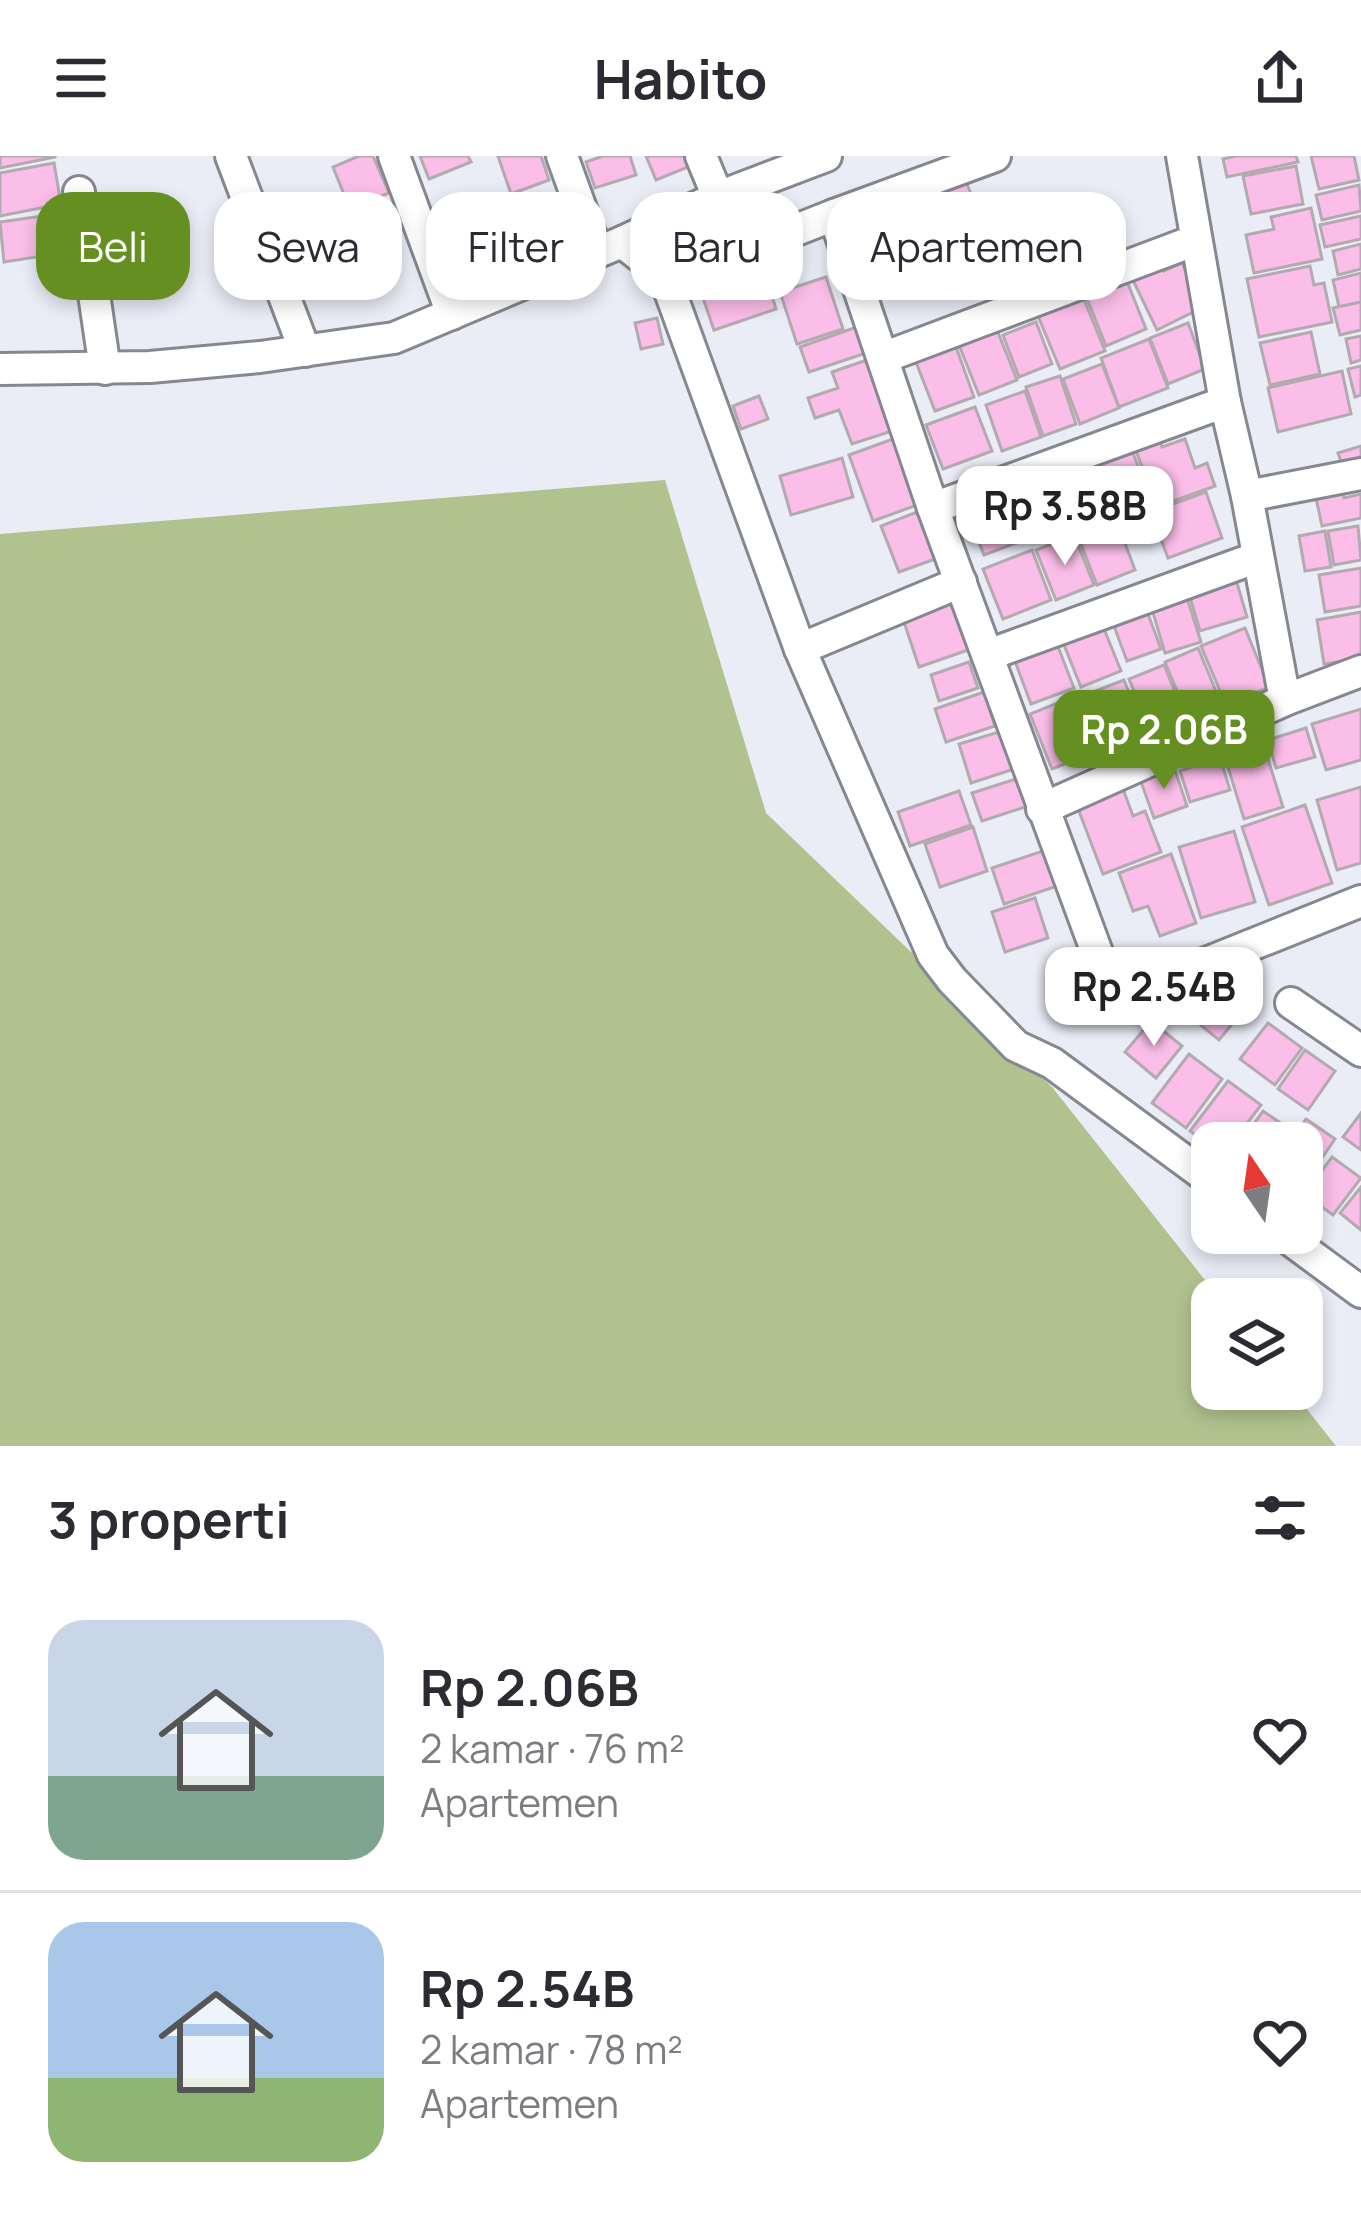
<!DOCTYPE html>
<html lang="id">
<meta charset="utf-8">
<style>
:root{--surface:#fff;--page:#f2f2f3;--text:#2b2b33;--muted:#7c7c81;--line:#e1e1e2;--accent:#658f20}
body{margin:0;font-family:Manrope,sans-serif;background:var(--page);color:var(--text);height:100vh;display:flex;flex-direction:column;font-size:45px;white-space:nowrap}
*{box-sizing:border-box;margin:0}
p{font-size:39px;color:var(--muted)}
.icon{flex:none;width:66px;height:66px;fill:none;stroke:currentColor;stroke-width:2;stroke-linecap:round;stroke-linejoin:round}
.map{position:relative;height:1290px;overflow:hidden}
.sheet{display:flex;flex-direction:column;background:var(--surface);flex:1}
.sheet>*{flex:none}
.guide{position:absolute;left:36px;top:36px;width:1290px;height:108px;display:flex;gap:24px}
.needle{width:78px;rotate:347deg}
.fabs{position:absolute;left:1191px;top:966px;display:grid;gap:24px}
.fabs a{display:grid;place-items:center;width:132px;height:132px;border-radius:24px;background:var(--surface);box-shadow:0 6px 18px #0003;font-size:60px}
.price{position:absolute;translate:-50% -102px;padding:0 27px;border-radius:24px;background:#fff;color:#222;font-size:39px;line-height:78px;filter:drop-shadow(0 3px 6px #0008)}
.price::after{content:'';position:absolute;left:50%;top:72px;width:36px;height:27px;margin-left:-18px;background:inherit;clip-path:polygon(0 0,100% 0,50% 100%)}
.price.on{background:var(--accent);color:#fff}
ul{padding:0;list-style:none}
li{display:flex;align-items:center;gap:36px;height:300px;padding:0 48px}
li+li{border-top:3px solid var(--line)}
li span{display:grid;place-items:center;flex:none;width:336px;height:240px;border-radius:36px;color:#555}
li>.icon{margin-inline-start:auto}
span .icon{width:144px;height:144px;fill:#fffc;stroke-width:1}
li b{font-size:51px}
h2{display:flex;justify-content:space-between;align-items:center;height:144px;padding:0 48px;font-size:51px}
.tag{padding:0 42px;border-radius:36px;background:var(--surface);box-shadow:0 6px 18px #0003;font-size:42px;line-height:108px}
.tag.on{background:var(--accent);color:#fff}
header{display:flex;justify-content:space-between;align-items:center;height:156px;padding:0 48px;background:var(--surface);font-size:54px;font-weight:700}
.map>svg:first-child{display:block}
.green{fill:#b0c38e}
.building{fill:#fbbee9;stroke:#b3aab0;stroke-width:3}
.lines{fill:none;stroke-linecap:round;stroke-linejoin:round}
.street-casing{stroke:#868891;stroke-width:36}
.street{stroke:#fff;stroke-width:30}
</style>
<header><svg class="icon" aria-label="menu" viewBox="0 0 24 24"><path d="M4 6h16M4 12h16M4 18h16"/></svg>Habito<svg class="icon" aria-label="share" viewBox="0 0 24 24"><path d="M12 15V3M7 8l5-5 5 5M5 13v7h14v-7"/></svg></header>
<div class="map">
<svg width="1361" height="1290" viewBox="0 0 1361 1290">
<rect width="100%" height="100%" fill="#eaecf6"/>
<!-- green -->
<polygon class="green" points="665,324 766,657 1052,931 1220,1143 1212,1143 1212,1233 1291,1233 1336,1290 0,1290 0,378"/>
<!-- building -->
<g class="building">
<polygon points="0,0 55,0 55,1 0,12"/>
<polygon points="359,0 373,0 389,37 350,53 333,11"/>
<polygon points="420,0 468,0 471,6 429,23"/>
<polygon points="498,0 541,0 549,24 511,38"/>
<polygon points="603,0 630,0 636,19 595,32 586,6"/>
<polygon points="646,0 684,0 688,11 656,24"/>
<polygon points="1236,0 1296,0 1298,6 1227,21 1223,3"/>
<polygon points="1311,0 1354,0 1359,24 1319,33"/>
<polygon points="54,7 61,48 0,60 0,17"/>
<polygon points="1296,10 1303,48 1251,58 1243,20"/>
<polygon points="964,21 973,43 940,56 931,33"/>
<polygon points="1359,29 1361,55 1322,64 1316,39"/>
<polygon points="1311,52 1322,103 1254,117 1246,79 1274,73 1271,61"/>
<polygon points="50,59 55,98 4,106 0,66"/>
<polygon points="1361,60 1361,83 1325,91 1320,69"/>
<polygon points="914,61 973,77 958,134 898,117"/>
<polygon points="1361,88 1361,113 1338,119 1333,95"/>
<polygon points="1159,104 1164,115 1182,107 1203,151 1157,174 1130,118"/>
<polygon points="762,108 776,153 714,174 702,139 708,138 705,127"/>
<polygon points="1310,110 1314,129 1324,127 1332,166 1259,181 1247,123"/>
<polygon points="1361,117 1361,146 1339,151 1333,124"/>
<polygon points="826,121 843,173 797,188 780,136"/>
<polygon points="1126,123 1146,173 1106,190 1086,140"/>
<polygon points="1083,141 1105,195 1060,213 1038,160"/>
<polygon points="1361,146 1361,174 1340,179 1333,152"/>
<polygon points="657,162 663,188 641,193 635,167"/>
<polygon points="1036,166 1052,208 1019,221 1003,179"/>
<polygon points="1188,167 1205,213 1168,228 1150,182"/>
<polygon points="857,171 866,197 809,216 800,191"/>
<polygon points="997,174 1017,224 979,239 959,189"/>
<polygon points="1311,176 1320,218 1270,229 1260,187"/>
<polygon points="1361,180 1361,204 1351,207 1346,183"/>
<polygon points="1149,183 1168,232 1119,251 1101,202"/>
<polygon points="956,191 974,241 935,255 916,206"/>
<polygon points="867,204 892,275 852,288 839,254 815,262 808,242 838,232 832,216"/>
<polygon points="1102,208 1119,252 1080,268 1063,223"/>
<polygon points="1361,210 1361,239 1355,241 1348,213"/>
<polygon points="1342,215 1351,258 1278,276 1268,232"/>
<polygon points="1060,220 1076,268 1043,280 1026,231"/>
<polygon points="1025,235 1041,281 1002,295 986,249"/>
<polygon points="759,240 768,263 741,273 733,250"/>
<polygon points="975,251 992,295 943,313 926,269"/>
<polygon points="1157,275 1162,291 1185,283 1195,312 1207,307 1215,330 1157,351 1132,284"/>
<polygon points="893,283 917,349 873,365 849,299"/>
<polygon points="1361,290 1361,305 1343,311 1338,297"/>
<polygon points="1133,297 1149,339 1114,352 1098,309"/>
<polygon points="842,302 853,341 791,359 780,320"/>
<polygon points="1095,311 1113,356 1076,371 1059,325"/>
<polygon points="1050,318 1070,371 1032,386 1012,333"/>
<polygon points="1341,328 1344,342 1361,338 1361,362 1322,370 1314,333"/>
<polygon points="1206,336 1222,382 1168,402 1151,356"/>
<polygon points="1009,339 1026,383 984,399 967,356"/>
<polygon points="917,356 935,403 899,416 881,370"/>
<polygon points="1116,363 1135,414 1097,429 1077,378"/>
<polygon points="1358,370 1361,404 1334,409 1328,375"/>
<polygon points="1325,375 1331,411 1305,415 1299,380"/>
<polygon points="1074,379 1094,429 1056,444 1036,394"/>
<polygon points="1032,394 1051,444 1003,463 983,413"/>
<polygon points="1361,412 1361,450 1325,456 1319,419"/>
<polygon points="1234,417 1247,461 1200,475 1187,431"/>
<polygon points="1187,442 1201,486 1165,497 1152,453"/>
<polygon points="951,443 968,494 919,511 902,460"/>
<polygon points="1361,456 1361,502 1324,508 1317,464"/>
<polygon points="1148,458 1161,493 1127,505 1114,470"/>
<polygon points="1102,468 1121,515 1081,531 1062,484"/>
<polygon points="1245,472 1269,531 1226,549 1201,490"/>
<polygon points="1055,483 1074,532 1031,548 1013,500"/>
<polygon points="1198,492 1220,545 1187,559 1165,506"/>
<polygon points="969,506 978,532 939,545 931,519"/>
<polygon points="1164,509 1185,560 1150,574 1129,523"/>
<polygon points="1124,524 1145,577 1103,594 1082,540"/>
<polygon points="984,536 995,570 946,586 935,553"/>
<polygon points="1075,540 1097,595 1052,613 1030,558"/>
<polygon points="1361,553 1361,604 1326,614 1312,568"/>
<polygon points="1306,572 1315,601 1276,612 1268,584"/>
<polygon points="1002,575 1014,613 971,627 959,588"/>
<polygon points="1262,584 1283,651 1244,663 1223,595"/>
<polygon points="1220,602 1230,634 1190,646 1180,615"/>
<polygon points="1174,611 1187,650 1154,662 1140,623"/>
<polygon points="1019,622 1028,650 982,665 972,637"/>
<polygon points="1361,631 1361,707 1337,714 1317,644"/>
<polygon points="1123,633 1133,660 1145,655 1161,696 1103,718 1077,650"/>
<polygon points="959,635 971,669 910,690 898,656"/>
<polygon points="1305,649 1332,727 1269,749 1242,671"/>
<polygon points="973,671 987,715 940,731 925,688"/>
<polygon points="1234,675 1255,746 1201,762 1179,691"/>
<polygon points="1049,693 1060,729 1004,748 992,712"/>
<polygon points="1171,698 1196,767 1160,780 1148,750 1133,755 1119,717"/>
<polygon points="1035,742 1048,782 1005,796 992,756"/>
<polygon points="1224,823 1251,845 1219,884 1192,862"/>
<polygon points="1151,865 1182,890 1156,922 1125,896"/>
<polygon points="1268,867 1302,892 1275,929 1240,903"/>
<polygon points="1305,894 1335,915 1308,954 1278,933"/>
<polygon points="1189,898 1222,923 1186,972 1152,947"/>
<polygon points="1228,925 1261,949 1232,987 1212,987 1212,991 1190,975"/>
<polygon points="1263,955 1292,975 1284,987 1240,987"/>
<polygon points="1361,957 1361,994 1343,981"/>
<polygon points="1306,963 1335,983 1302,1031 1302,987 1289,987"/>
<polygon points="1332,1001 1361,1022 1333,1059 1304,1038"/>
<polygon points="1361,1031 1361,1074 1340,1057"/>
</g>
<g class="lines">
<!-- street casing -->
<g class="street-casing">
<g id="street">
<polyline points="231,0 305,195"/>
<polyline points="394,0 452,158"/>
<polyline points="562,0 596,94"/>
<polyline points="701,0 718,41"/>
<polyline points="995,0 834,59 933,352 1106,821 1131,836 1144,832 1361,745"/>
<polyline points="1182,0 1225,246 1247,340 1361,318"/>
<polyline points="79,36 105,213"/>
<polyline points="622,86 718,41 826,0"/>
<polyline points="664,119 800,493 933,799 952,824 1016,890 1052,907 1212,1025"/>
<polyline points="885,201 1196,84"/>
<polyline points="0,213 150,211 260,201 394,182 622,86 664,119 695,114 834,59"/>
<polyline points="1247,340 1285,544"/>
<polyline points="933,352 1225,246"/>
<polyline points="800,493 961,426"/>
<polyline points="988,499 1258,401"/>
<polyline points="1042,653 1285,544 1361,515"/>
<polyline points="1291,847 1361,895"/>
<polyline points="1281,1077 1361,1136"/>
</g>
</g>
<!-- street -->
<use href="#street" class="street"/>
</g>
</svg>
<div class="fabs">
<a><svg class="needle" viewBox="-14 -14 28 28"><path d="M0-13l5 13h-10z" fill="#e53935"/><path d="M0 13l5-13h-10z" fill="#7c7c81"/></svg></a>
<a><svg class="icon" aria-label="layers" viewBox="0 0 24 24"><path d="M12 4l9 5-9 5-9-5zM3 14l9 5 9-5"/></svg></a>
</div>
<b class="price" style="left:1065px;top:412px">Rp 3.58B</b>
<b class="price on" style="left:1164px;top:636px">Rp 2.06B</b>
<b class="price" style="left:1154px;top:893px">Rp 2.54B</b>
<div class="guide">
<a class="tag on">Beli</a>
<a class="tag">Sewa</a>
<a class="tag">Filter</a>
<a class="tag">Baru</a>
<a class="tag">Apartemen</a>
</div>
</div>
<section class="sheet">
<h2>3 properti<svg class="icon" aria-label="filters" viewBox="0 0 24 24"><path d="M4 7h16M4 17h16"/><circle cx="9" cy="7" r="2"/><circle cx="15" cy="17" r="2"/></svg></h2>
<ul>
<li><span style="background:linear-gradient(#c9d6e8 65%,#7fa58c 0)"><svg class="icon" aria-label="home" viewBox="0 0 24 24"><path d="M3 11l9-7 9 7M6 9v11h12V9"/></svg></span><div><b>Rp 2.06B</b><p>2 kamar · 76 m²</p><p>Apartemen</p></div><svg class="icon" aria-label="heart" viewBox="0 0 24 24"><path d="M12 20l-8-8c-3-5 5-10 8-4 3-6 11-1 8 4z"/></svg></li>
<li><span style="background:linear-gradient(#a9c7e8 65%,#8fb573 0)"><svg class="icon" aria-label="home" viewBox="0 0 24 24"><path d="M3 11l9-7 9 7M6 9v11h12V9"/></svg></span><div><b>Rp 2.54B</b><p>2 kamar · 78 m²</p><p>Apartemen</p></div><svg class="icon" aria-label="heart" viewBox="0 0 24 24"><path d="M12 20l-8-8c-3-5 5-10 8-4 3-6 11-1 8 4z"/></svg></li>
</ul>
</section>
